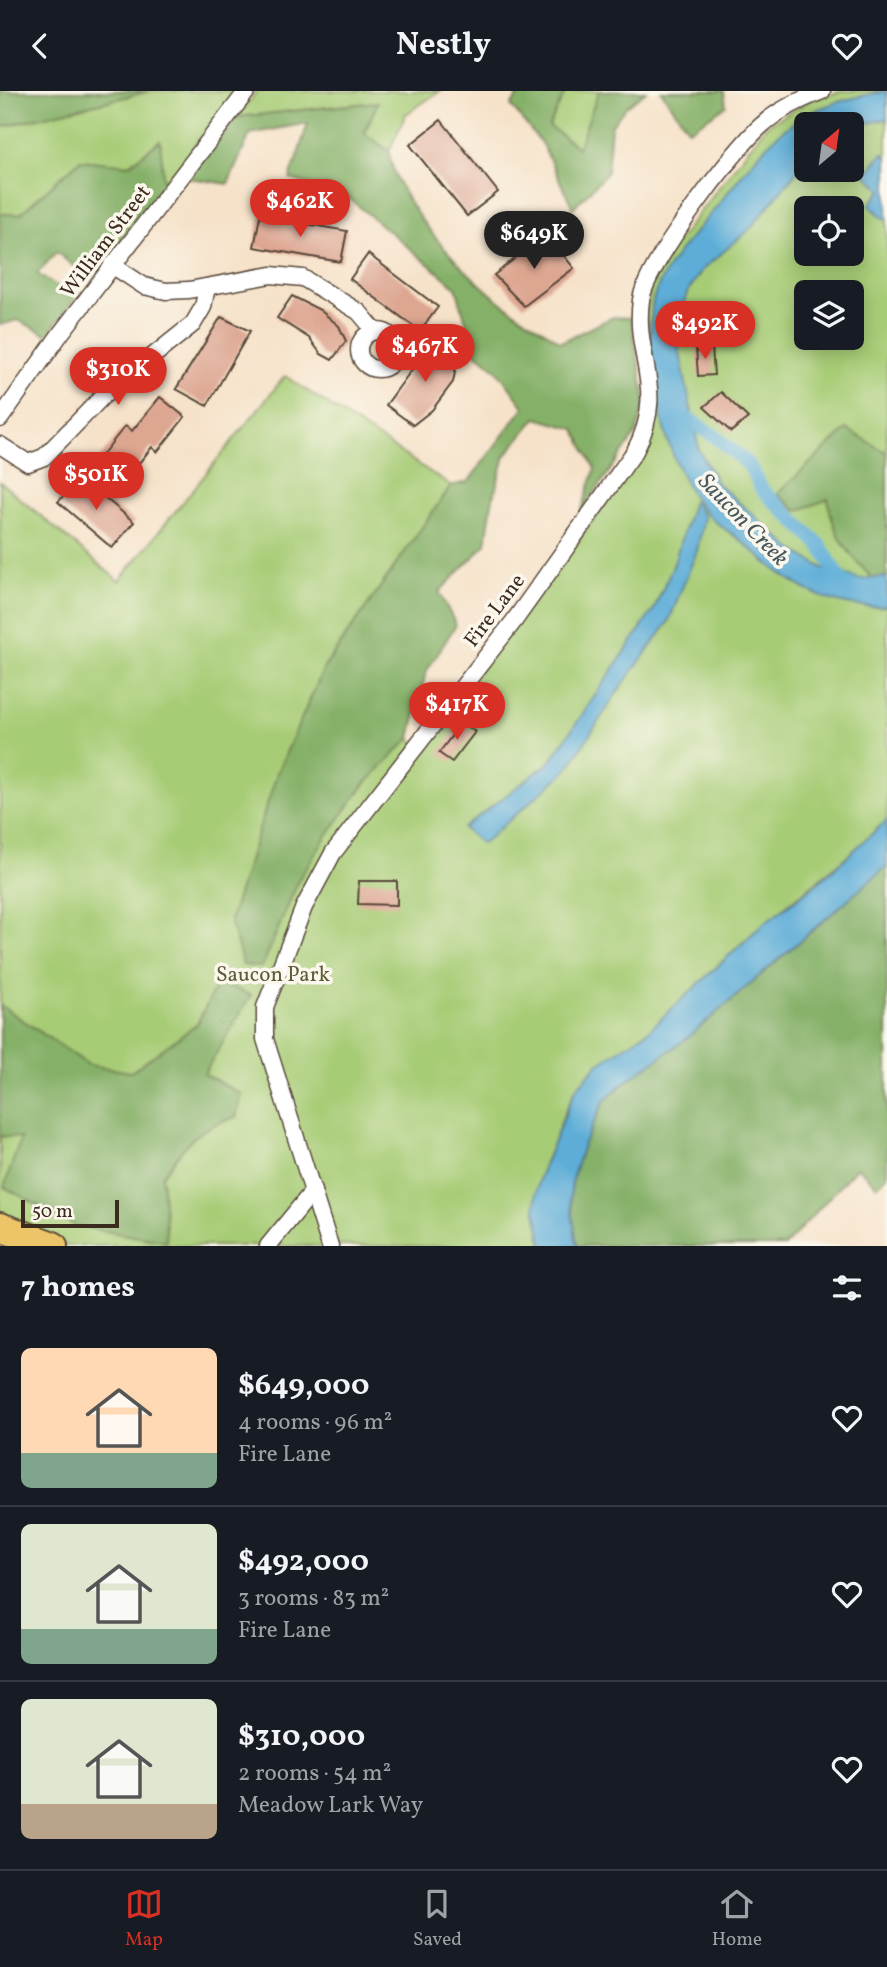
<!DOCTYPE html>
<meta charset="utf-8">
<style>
:root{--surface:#171b24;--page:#242831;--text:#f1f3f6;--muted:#9ea1a6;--line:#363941;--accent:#d93025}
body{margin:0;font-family:Vollkorn,serif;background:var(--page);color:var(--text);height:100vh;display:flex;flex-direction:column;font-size:26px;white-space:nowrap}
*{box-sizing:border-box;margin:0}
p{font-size:23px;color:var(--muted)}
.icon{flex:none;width:38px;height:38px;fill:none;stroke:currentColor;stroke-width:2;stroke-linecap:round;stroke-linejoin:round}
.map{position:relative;height:1155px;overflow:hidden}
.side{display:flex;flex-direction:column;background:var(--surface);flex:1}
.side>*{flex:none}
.needle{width:46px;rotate:29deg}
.controls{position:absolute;left:794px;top:21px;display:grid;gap:14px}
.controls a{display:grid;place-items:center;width:70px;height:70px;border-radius:10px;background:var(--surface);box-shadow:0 4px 18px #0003;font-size:35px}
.scale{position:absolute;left:21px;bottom:18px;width:98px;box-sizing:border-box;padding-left:7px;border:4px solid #3b2a1e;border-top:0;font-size:19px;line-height:24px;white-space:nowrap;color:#3b2a1e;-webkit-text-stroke:5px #fbf7ec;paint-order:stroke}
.price{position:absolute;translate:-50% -60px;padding:0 16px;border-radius:24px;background:var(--accent);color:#fff;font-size:23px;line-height:46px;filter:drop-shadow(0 2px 4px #0008)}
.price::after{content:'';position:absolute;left:50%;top:42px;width:21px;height:16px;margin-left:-10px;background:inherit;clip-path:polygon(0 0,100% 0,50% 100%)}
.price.active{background:#222;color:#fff}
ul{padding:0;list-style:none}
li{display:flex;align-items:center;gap:21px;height:175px;padding:0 21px}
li+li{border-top:2px solid var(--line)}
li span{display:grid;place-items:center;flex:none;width:196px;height:140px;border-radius:10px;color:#555}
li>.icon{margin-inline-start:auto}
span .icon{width:84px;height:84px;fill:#fffc;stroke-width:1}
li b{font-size:30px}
h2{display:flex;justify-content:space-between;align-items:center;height:84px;padding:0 21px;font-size:30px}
header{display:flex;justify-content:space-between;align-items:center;height:91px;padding:0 21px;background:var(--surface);font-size:32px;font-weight:700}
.menu{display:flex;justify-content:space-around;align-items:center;height:98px;border-top:2px solid var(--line);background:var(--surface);font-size:19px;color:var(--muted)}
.menu a{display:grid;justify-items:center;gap:4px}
.menu .active{color:var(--accent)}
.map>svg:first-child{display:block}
.green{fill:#a7cc76;stroke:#717b4a;stroke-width:2;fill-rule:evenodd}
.forest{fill:#85b067;stroke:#606d42;stroke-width:2}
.water{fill:#5dadd8;stroke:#4c6c7b;stroke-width:2}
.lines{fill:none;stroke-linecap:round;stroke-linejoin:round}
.canal{stroke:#5dadd8;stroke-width:14}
.building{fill:#dda691}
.minor-casing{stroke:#574638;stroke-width:19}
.motorway-casing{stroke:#574638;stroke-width:32}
.minor{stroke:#fff;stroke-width:16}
.motorway{stroke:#edc569;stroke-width:28}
.labels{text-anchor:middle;stroke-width:7;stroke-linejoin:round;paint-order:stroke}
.street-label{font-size:21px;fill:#3b2a1e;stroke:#fbf7ec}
.park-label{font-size:21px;fill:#5b5b38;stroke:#fbf7ec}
.water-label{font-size:23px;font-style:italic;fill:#47585f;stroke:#fbf7ec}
</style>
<header><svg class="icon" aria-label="back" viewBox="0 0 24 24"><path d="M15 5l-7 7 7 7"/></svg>Nestly<svg class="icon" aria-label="heart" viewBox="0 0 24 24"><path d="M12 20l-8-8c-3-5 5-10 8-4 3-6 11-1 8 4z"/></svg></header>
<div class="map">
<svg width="887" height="1155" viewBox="0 0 887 1155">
<rect width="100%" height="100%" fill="#fbf7ec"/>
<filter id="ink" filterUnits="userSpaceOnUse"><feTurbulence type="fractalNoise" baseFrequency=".0143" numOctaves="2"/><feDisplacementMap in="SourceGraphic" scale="14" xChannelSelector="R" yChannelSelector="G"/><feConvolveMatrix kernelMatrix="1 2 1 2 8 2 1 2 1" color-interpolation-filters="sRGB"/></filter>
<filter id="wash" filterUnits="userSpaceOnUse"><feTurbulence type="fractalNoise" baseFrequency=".00686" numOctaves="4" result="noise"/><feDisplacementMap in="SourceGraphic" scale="28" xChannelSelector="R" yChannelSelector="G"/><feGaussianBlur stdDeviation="1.57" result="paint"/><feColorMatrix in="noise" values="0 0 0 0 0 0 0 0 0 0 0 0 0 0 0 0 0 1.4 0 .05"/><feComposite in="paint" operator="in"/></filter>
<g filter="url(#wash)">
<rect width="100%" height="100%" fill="#f6e2c9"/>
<!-- green -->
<g class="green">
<polygon points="150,0 237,0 164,94 160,50 129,74 80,69 20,123 0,123 0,36"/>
<polygon points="257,0 440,0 406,23 389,60 364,42 377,11 237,26"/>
<polygon points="566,0 599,0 579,57 549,35"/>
<path d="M 842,0 L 887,0 L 887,729 C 849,768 806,797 765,832 C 727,863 693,901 656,933 C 630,956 599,968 578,997 C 556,1025 534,1121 543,1155 L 0,1155 L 0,391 L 119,490 L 285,285 L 451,395 L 324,576 L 421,656 L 615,400 L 653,340 L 659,311 L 646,223 L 651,194 L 673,156 L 766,35 L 809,10 ZM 807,33 L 852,33 L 852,79 L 807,79 ZM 807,117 L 852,117 L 852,163 L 807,163 ZM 807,201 L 852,201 L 852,247 L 807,247 Z"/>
</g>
<!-- forest -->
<g class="forest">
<polygon points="0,0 150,0 0,36"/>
<polygon points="521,0 566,0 549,35 578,57 599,0 646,0 626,16 611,35 607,82 573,117 542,53 511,15"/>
<polygon points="661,0 724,0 726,15 689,39"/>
<path d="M 378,11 L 364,42 L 389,60 C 395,109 453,170 490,202 C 511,221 538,235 561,251 L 613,226 L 631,227 L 645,309 L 637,341 L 581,421 L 595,378 L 575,338 L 536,327 L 505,365 L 492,411 L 486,453 L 439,501 L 456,534 L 426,581 L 410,647 L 365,693 L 327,744 L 299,788 L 262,876 L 243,874 L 230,829 L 277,682 L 324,577 L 451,395 L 468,391 L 524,316 L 497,279 L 474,260 L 456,196 L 344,103 L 290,88 L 308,32 L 250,43 L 228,93 L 188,87 L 237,26 Z"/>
<polygon points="160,50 164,94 91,189 56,161 37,183 76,206 47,244 18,229 0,234 0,123 20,123 80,69 129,74"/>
<path d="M 847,338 L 887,362 L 887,486 L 872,487 C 848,462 832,443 828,408 L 797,420 L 777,403 Z"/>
<polygon points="887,775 887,1085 877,1095 857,1076 785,1155 577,1155 570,1107 573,1085 583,1054 604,1010 634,984 686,948"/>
<path d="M 218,891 L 251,904 L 204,983 L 242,1003 L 236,1026 C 194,1038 188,1051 162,1085 L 167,1151 L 76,1135 L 4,1096 L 21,1047 L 0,1045 L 0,914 L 89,974 L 131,981 L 197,933 Z"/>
</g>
<!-- water -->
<g class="water">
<path d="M 887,0 L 887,28 L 852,36 L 852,33 L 807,33 L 807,68 L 749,139 L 702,179 L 687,202 L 676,242 L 699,359 L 717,392 L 792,458 L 823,477 L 860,488 L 887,486 L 887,515 C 828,520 788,492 746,454 C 731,440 710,431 698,413 C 687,396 677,375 670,356 C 657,323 643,232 656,200 C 670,166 699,138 721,110 C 777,38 794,16 887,0 Z"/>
<polygon points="883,62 887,66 887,130 869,114 882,99 865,83"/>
<polygon points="693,410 704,426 697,460 668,532 616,603 567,679 482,753 463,737 550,671 654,518 673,475"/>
<polygon points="887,729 887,775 686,948 622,993 604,1010 583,1054 573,1085 570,1107 577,1155 543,1155 535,1117 536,1102 540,1084 575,999 598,973 647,941 764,832 819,791"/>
</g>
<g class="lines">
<!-- canal -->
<polyline class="canal" points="680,323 716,346 749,374 762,399 819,453 841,489 847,492"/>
</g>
<g id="blocks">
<!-- building -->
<g class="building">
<polygon points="441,29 498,101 467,125 410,54"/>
<polygon points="260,125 347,140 341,171 254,156"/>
<polygon points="546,143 574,177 524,215 494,184"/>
<polygon points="368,163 438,216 420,240 350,188"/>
<polygon points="292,205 320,219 339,235 346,250 332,269 321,263 309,247 277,227"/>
<polygon points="221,226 250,240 207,315 176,298"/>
<polygon points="432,251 458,266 453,291 432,319 413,334 386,314"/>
<polygon points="712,256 714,284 698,285 696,257"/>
<polygon points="721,301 748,327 731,341 704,316"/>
<polygon points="160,306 185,326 157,361 152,356 121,394 95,373 125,335 132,340"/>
<polygon points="80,386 134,431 112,457 58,411"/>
<polygon points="462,631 475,641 452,671 439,662"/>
<polygon points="359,790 397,790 397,814 358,813"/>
</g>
</g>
</g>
<g filter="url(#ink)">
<use href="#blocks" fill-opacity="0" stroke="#574638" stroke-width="2"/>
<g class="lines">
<!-- minor casing -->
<g class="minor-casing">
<g id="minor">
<polyline points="112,174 144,195 166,200 189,199 271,184 303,187 359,221 375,240"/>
<circle cx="378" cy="259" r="19"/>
<polyline points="0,328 61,242 247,0"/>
<polyline points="0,354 28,372 44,366 103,305 193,233 203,216 207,196"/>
<polyline points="268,1155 313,1100"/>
<path d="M 330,1155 L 265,948 L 265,916 L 304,816 L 333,762 L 514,530 L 635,360 C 668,298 633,267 641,209 C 645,175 734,58 762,34 C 778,19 802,8 822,0"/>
</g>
</g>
<!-- motorway casing -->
<g class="motorway-casing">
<polyline id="motorway" points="0,1136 53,1155"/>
</g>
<!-- minor -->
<use href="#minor" class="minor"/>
<!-- motorway -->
<use href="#motorway" class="motorway"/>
</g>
</g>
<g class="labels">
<!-- street labels -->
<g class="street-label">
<text transform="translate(105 150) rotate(-53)" y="7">William Street</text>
<text transform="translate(494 519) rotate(-53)" y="7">Fire Lane</text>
</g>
<!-- park labels -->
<g class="park-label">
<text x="273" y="890">Saucon Park</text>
</g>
<!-- water labels -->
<g class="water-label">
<text transform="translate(744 428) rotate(46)" y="8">Saucon Creek</text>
</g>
</g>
</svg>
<div class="controls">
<a><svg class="needle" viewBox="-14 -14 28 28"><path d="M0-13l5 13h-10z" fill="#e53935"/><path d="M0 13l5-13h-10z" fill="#9ea1a6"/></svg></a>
<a><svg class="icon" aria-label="locate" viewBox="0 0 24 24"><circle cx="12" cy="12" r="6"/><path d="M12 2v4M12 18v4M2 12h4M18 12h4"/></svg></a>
<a><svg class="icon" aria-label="layers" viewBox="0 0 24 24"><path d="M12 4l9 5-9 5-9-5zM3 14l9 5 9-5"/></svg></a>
</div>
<div class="scale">50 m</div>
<b class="price" style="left:300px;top:148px">$462K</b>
<b class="price active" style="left:534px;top:180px">$649K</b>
<b class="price" style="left:705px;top:270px">$492K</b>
<b class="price" style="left:425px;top:293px">$467K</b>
<b class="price" style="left:118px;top:316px">$310K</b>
<b class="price" style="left:96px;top:421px">$501K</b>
<b class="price" style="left:457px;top:651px">$417K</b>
</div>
<section class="side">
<h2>7 homes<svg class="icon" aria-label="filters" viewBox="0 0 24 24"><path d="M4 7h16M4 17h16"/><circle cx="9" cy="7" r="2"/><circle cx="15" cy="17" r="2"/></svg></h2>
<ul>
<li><span style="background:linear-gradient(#ffd9b3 75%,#7fa58c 0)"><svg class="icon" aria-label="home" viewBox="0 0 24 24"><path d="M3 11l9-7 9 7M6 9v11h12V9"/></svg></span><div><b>$649,000</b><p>4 rooms · 96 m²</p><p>Fire Lane</p></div><svg class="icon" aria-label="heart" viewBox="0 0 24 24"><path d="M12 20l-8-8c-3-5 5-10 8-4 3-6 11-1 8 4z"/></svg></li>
<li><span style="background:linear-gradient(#dfe7d0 75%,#7fa58c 0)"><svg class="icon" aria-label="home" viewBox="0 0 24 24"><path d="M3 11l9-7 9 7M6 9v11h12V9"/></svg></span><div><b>$492,000</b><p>3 rooms · 83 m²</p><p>Fire Lane</p></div><svg class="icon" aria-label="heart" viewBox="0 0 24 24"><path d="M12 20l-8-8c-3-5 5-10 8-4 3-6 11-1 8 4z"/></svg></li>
<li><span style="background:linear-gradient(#dfe7d0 75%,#b9a48a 0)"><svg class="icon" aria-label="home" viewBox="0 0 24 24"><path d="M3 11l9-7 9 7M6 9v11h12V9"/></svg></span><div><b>$310,000</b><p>2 rooms · 54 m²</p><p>Meadow Lark Way</p></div><svg class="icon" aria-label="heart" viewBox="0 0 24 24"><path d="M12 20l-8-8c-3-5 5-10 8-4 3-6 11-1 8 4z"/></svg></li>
</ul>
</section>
<nav class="menu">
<a class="active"><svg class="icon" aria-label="map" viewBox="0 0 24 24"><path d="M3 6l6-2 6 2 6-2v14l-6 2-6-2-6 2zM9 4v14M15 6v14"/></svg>Map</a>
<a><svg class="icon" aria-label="saved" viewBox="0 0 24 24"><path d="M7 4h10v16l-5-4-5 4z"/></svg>Saved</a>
<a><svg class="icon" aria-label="home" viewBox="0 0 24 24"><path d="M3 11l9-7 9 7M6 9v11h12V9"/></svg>Home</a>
</nav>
